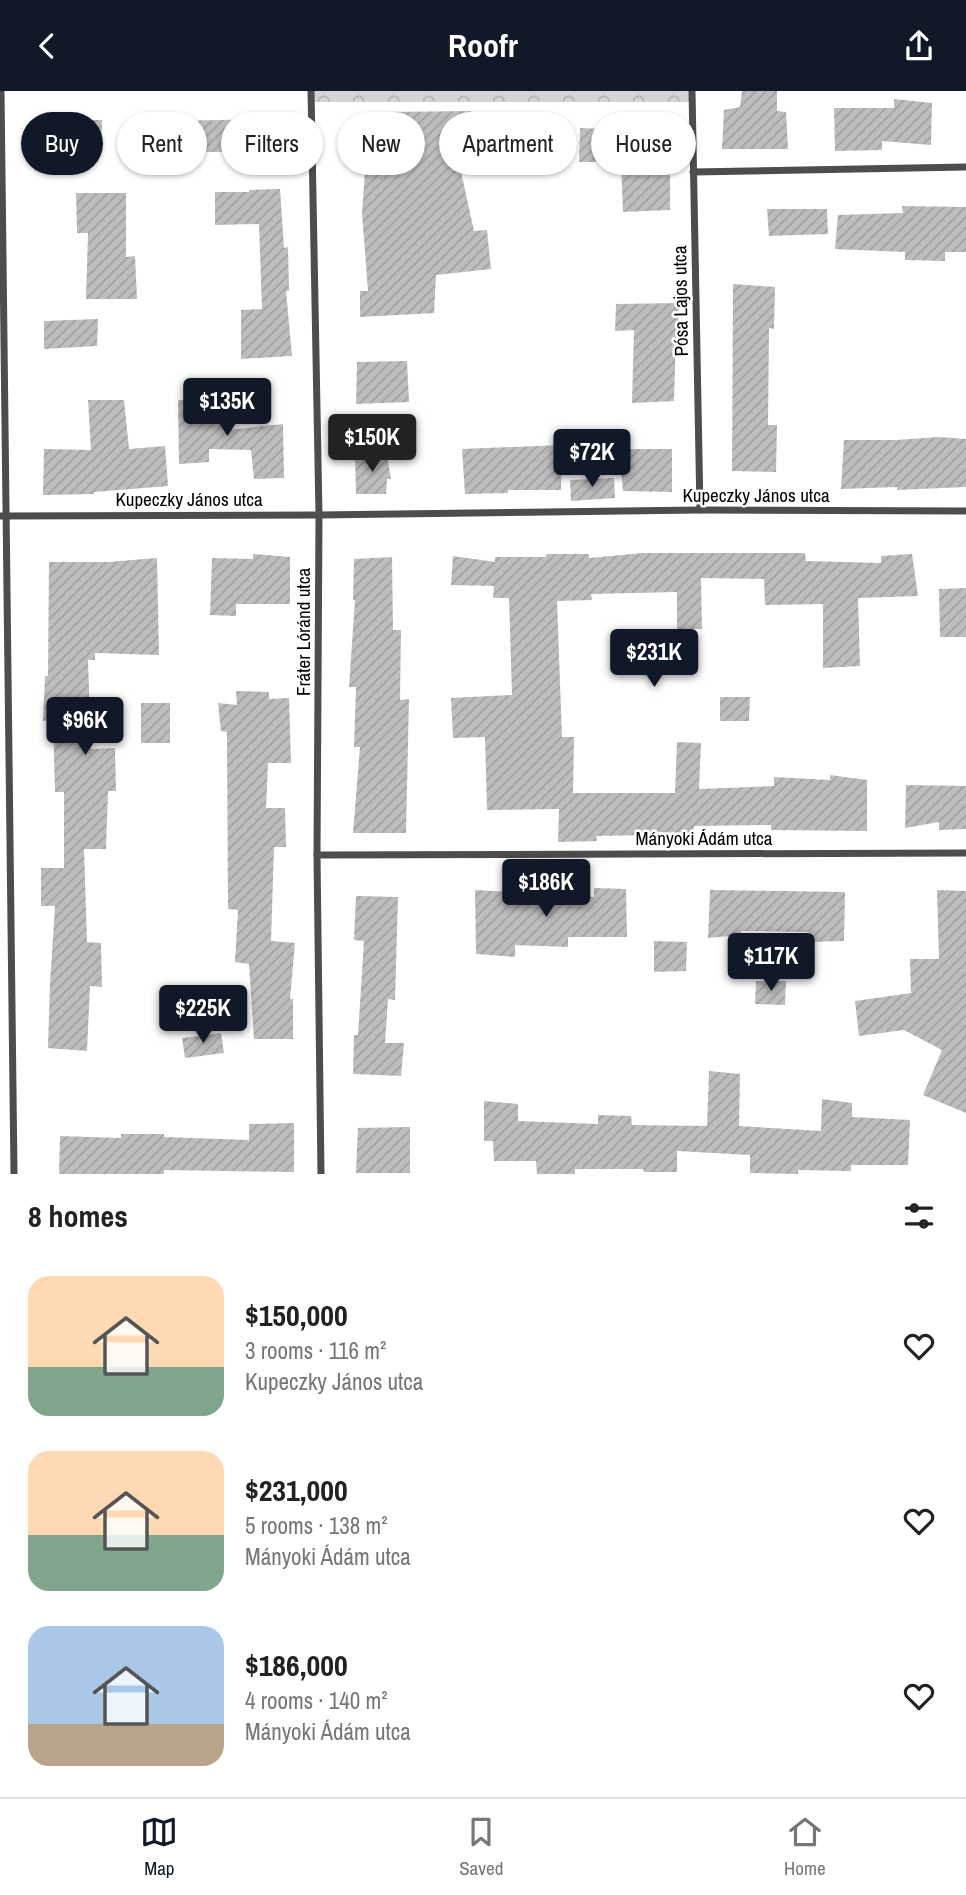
<!DOCTYPE html>
<meta charset="utf-8">
<style>
:root{--surface:#fff;--page:#f6f6f6;--text:#222;--muted:#767676;--line:#e0e0e0;--accent:#111827}
body{margin:0;font-family:"Archivo Narrow",sans-serif;background:var(--page);color:var(--text);height:100vh;display:flex;flex-direction:column;font-size:26px;white-space:nowrap}
*{box-sizing:border-box;margin:0}
p{font-size:23px;color:var(--muted)}
.icon{flex:none;width:38px;height:38px;fill:none;stroke:currentColor;stroke-width:2;stroke-linecap:round;stroke-linejoin:round}
.map{position:relative;height:1083px;overflow:hidden}
.panel{display:flex;flex-direction:column;background:var(--surface);flex:1}
.panel>*{flex:none}
.top-card{position:absolute;left:21px;top:21px;width:924px;height:63px;display:flex;gap:14px}
.price{position:absolute;translate:-50% -60px;padding:0 16px;border-radius:7px;background:var(--accent);color:#fff;font-size:23px;line-height:46px;filter:drop-shadow(0 2px 4px #0008)}
.price::after{content:'';position:absolute;left:50%;top:42px;width:21px;height:16px;margin-left:-10px;background:inherit;clip-path:polygon(0 0,100% 0,50% 100%)}
.price.on{background:#222;color:#fff}
ul{padding:0;list-style:none}
li{display:flex;align-items:center;gap:21px;height:175px;padding:0 28px}
li span{display:grid;place-items:center;flex:none;width:196px;height:140px;border-radius:21px;color:#555}
li>.icon{margin-inline-start:auto}
span .icon{width:84px;height:84px;fill:#fffc;stroke-width:1}
li b{font-size:30px}
h2{display:flex;justify-content:space-between;align-items:center;height:84px;padding:0 28px;font-size:30px}
.pill{padding:0 24px;border-radius:32px;background:var(--surface);box-shadow:0 2px 5px #0004;font-size:24px;line-height:63px}
.pill.on{background:var(--accent);color:#fff}
header{display:flex;justify-content:space-between;align-items:center;height:91px;padding:0 28px;background:var(--accent);color:#fff;font-size:32px;font-weight:700}
.tab-bar{display:flex;justify-content:space-around;align-items:center;height:98px;border-top:2px solid var(--line);background:var(--surface);font-size:19px;color:var(--muted)}
.tab-bar a{display:grid;justify-items:center;gap:4px}
.tab-bar .on{color:var(--accent)}
.map>svg:first-child{display:block}
.forest{fill:url(#forest-crowns)}
.building{fill:url(#building-hatch)}
.lines{fill:none;stroke-linecap:round;stroke-linejoin:round}
.street{stroke:#4d4d4d;stroke-width:7}
.labels{text-anchor:middle;stroke-width:5;stroke-linejoin:round;paint-order:stroke}
.street-label{font-size:19px;fill:#000;stroke:#fff}
</style>
<header><svg class="icon" aria-label="back" viewBox="0 0 24 24"><path d="M15 5l-7 7 7 7"/></svg>Roofr<svg class="icon" aria-label="share" viewBox="0 0 24 24"><path d="M12 15V3M7 8l5-5 5 5M5 13v7h14v-7"/></svg></header>
<div class="map">
<svg width="966" height="1083" viewBox="0 0 966 1083">
<defs>
<pattern id="forest-crowns" width="20" height="18" patternUnits="userSpaceOnUse" patternTransform="scale(1.75)"><rect width="20" height="18" fill="#d4d4d4"/><path d="M2 6a3 3 0 1 1 6 0M12 15a3 3 0 1 1 6 0" fill="none" stroke="#b4b4b4"/></pattern>
<pattern id="building-hatch" width="6" height="6" patternUnits="userSpaceOnUse" patternTransform="scale(1.75)"><rect width="6" height="6" fill="#bdbdbd"/><path d="M-1 1l2-2M0 6l6-6M5 7l2-2" fill="none" stroke="#a1a1a1"/></pattern>
</defs>
<rect width="100%" height="100%" fill="#fff"/>
<!-- forest -->
<rect class="forest" x="311" y="0" width="381" height="11"/>
<!-- building -->
<g class="building">
<polygon points="742,0 777,0 777,20 786,21 788,58 722,58 724,19 740,16"/>
<polygon points="894,8 932,12 931,54 882,50 882,59 835,60 834,17 894,17"/>
<polygon points="471,20 470,58 456,58 474,140 487,139 491,178 436,184 434,222 360,226 360,200 368,200 362,122 365,81 381,81 382,21"/>
<polygon points="664,23 667,75 670,75 670,119 623,121 621,71 579,71 580,37 606,38 606,31 634,31 634,26"/>
<polygon points="265,28 266,61 171,61 171,30"/>
<polygon points="42,29 102,29 101,62 41,61"/>
<polygon points="280,98 284,157 288,156 289,200 286,200 292,265 241,268 241,219 262,218 259,133 215,134 215,101 249,101 249,99"/>
<polygon points="76,102 126,102 126,166 135,165 137,208 86,208 88,142 77,142"/>
<polygon points="902,115 966,116 966,161 945,161 945,170 905,169 905,161 835,158 838,124 903,122"/>
<polygon points="767,118 827,118 828,143 769,145"/>
<polygon points="733,193 775,196 774,238 769,237 768,334 777,334 776,381 732,380"/>
<polygon points="679,212 678,238 676,238 674,310 632,312 634,239 615,240 616,213"/>
<polygon points="98,228 97,255 44,258 44,230"/>
<polygon points="407,270 409,311 356,313 357,271"/>
<polygon points="226,308 227,339 283,333 284,387 254,388 251,359 209,358 209,371 179,373 178,309"/>
<polygon points="88,309 124,309 129,358 165,355 168,395 94,401 94,403 43,404 44,358 91,359"/>
<polygon points="939,346 966,348 966,396 897,399 897,396 841,398 844,349 896,349"/>
<polygon points="562,354 561,399 508,399 508,402 465,403 462,358"/>
<polygon points="619,358 672,358 672,401 623,400"/>
<polygon points="387,364 391,388 387,388 386,403 356,403 355,365"/>
<polygon points="614,387 615,407 571,410 570,389"/>
<polygon points="643,462 805,462 806,470 881,472 881,465 912,463 918,505 858,507 860,575 823,577 823,513 765,514 764,488 701,487 702,538 677,538 677,501 591,503 592,509 557,510 562,646 574,646 573,702 675,702 677,651 701,652 699,698 774,695 774,686 830,689 830,684 867,689 867,740 771,739 771,734 694,735 693,742 647,741 647,744 596,745 597,750 558,751 559,718 487,719 485,646 453,647 451,607 512,604 509,507 493,507 494,495 451,494 453,465 495,471 495,466 546,466 546,463 589,463 589,467"/>
<polygon points="253,463 290,466 290,513 236,513 236,525 210,524 212,467 253,468"/>
<polygon points="392,466 393,539 401,539 400,609 409,608 406,742 353,742 360,656 354,656 356,596 349,596 355,509 353,509 354,468"/>
<polygon points="157,467 159,564 95,562 95,569 88,569 91,658 115,657 116,700 108,700 106,758 84,758 87,851 101,852 102,896 90,895 87,960 48,957 50,893 55,815 41,815 41,777 64,777 64,701 55,701 53,629 43,630 45,585 48,585 49,471 108,471"/>
<polygon points="966,497 966,546 940,546 939,498"/>
<polygon points="236,600 269,601 269,608 289,607 291,672 268,672 266,717 285,717 286,756 274,756 271,850 295,852 290,908 293,908 293,948 254,948 249,873 235,871 238,819 228,818 227,641 221,640 218,612 237,614"/>
<polygon points="720,606 750,606 749,630 720,630"/>
<rect x="141" y="612" width="29" height="40"/>
<polygon points="906,694 966,695 966,738 939,739 939,731 905,737"/>
<polygon points="594,797 626,798 627,846 568,846 568,856 515,854 515,866 476,863 475,799 594,806"/>
<polygon points="710,799 845,801 844,850 809,851 809,841 741,840 741,844 708,847"/>
<polygon points="937,799 966,800 966,1022 923,1004 942,959 904,939 859,945 855,910 911,902 910,868 939,868"/>
<polygon points="356,805 398,806 395,909 388,908 385,952 404,952 401,985 353,983 354,944 358,944 364,850 354,849"/>
<polygon points="654,850 687,851 686,880 654,881"/>
<polygon points="756,890 786,890 785,914 755,913"/>
<polygon points="221,942 224,962 185,967 182,947"/>
<polygon points="709,980 740,983 739,1035 821,1040 822,1008 852,1012 852,1026 910,1029 908,1074 851,1074 851,1080 798,1079 798,1083 750,1082 750,1064 677,1060 677,1081 644,1081 643,1078 575,1078 575,1083 537,1083 536,1070 494,1070 493,1050 484,1050 484,1010 518,1013 518,1030 598,1033 598,1024 631,1025 632,1034 707,1035"/>
<polygon points="294,1032 294,1081 164,1079 164,1083 59,1083 60,1045 121,1047 121,1043 164,1043 164,1046 249,1049 249,1033"/>
<polygon points="410,1036 410,1082 356,1082 358,1037"/>
</g>
<g class="lines">
<!-- street -->
<g class="street">
<polyline points="1,0 14,1083"/>
<polyline points="311,0 319,424 317,764 321,1083"/>
<polyline points="692,0 700,419"/>
<polyline points="693,81 966,76"/>
<polyline points="0,425 319,424 700,419 966,420"/>
<polyline points="317,764 966,762"/>
</g>
</g>
<g class="labels">
<!-- street labels -->
<g class="street-label">
<text transform="translate(680 210) rotate(-91)" y="7">Pósa Lajos utca</text>
<text x="756" y="411">Kupeczky János utca</text>
<text x="189" y="415">Kupeczky János utca</text>
<text transform="translate(303 541) rotate(-90)" y="7">Fráter Lóránd utca</text>
<text x="704" y="754">Mányoki Ádám utca</text>
</g>
</g>
</svg>
<b class="price" style="left:227px;top:347px">$135K</b>
<b class="price on" style="left:372px;top:383px">$150K</b>
<b class="price" style="left:592px;top:398px">$72K</b>
<b class="price" style="left:654px;top:598px">$231K</b>
<b class="price" style="left:85px;top:666px">$96K</b>
<b class="price" style="left:546px;top:828px">$186K</b>
<b class="price" style="left:771px;top:902px">$117K</b>
<b class="price" style="left:203px;top:954px">$225K</b>
<div class="top-card">
<a class="pill on">Buy</a>
<a class="pill">Rent</a>
<a class="pill">Filters</a>
<a class="pill">New</a>
<a class="pill">Apartment</a>
<a class="pill">House</a>
</div>
</div>
<section class="panel">
<h2>8 homes<svg class="icon" aria-label="filters" viewBox="0 0 24 24"><path d="M4 7h16M4 17h16"/><circle cx="9" cy="7" r="2"/><circle cx="15" cy="17" r="2"/></svg></h2>
<ul>
<li><span style="background:linear-gradient(#ffd9b3 65%,#7fa58c 0)"><svg class="icon" aria-label="home" viewBox="0 0 24 24"><path d="M3 11l9-7 9 7M6 9v11h12V9"/></svg></span><div><b>$150,000</b><p>3 rooms · 116 m²</p><p>Kupeczky János utca</p></div><svg class="icon" aria-label="heart" viewBox="0 0 24 24"><path d="M12 20l-8-8c-3-5 5-10 8-4 3-6 11-1 8 4z"/></svg></li>
<li><span style="background:linear-gradient(#ffd9b3 60%,#7fa58c 0)"><svg class="icon" aria-label="home" viewBox="0 0 24 24"><path d="M3 11l9-7 9 7M6 9v11h12V9"/></svg></span><div><b>$231,000</b><p>5 rooms · 138 m²</p><p>Mányoki Ádám utca</p></div><svg class="icon" aria-label="heart" viewBox="0 0 24 24"><path d="M12 20l-8-8c-3-5 5-10 8-4 3-6 11-1 8 4z"/></svg></li>
<li><span style="background:linear-gradient(#a9c7e8 70%,#b9a48a 0)"><svg class="icon" aria-label="home" viewBox="0 0 24 24"><path d="M3 11l9-7 9 7M6 9v11h12V9"/></svg></span><div><b>$186,000</b><p>4 rooms · 140 m²</p><p>Mányoki Ádám utca</p></div><svg class="icon" aria-label="heart" viewBox="0 0 24 24"><path d="M12 20l-8-8c-3-5 5-10 8-4 3-6 11-1 8 4z"/></svg></li>
</ul>
</section>
<nav class="tab-bar">
<a class="on"><svg class="icon" aria-label="map" viewBox="0 0 24 24"><path d="M3 6l6-2 6 2 6-2v14l-6 2-6-2-6 2zM9 4v14M15 6v14"/></svg>Map</a>
<a><svg class="icon" aria-label="saved" viewBox="0 0 24 24"><path d="M7 4h10v16l-5-4-5 4z"/></svg>Saved</a>
<a><svg class="icon" aria-label="home" viewBox="0 0 24 24"><path d="M3 11l9-7 9 7M6 9v11h12V9"/></svg>Home</a>
</nav>
